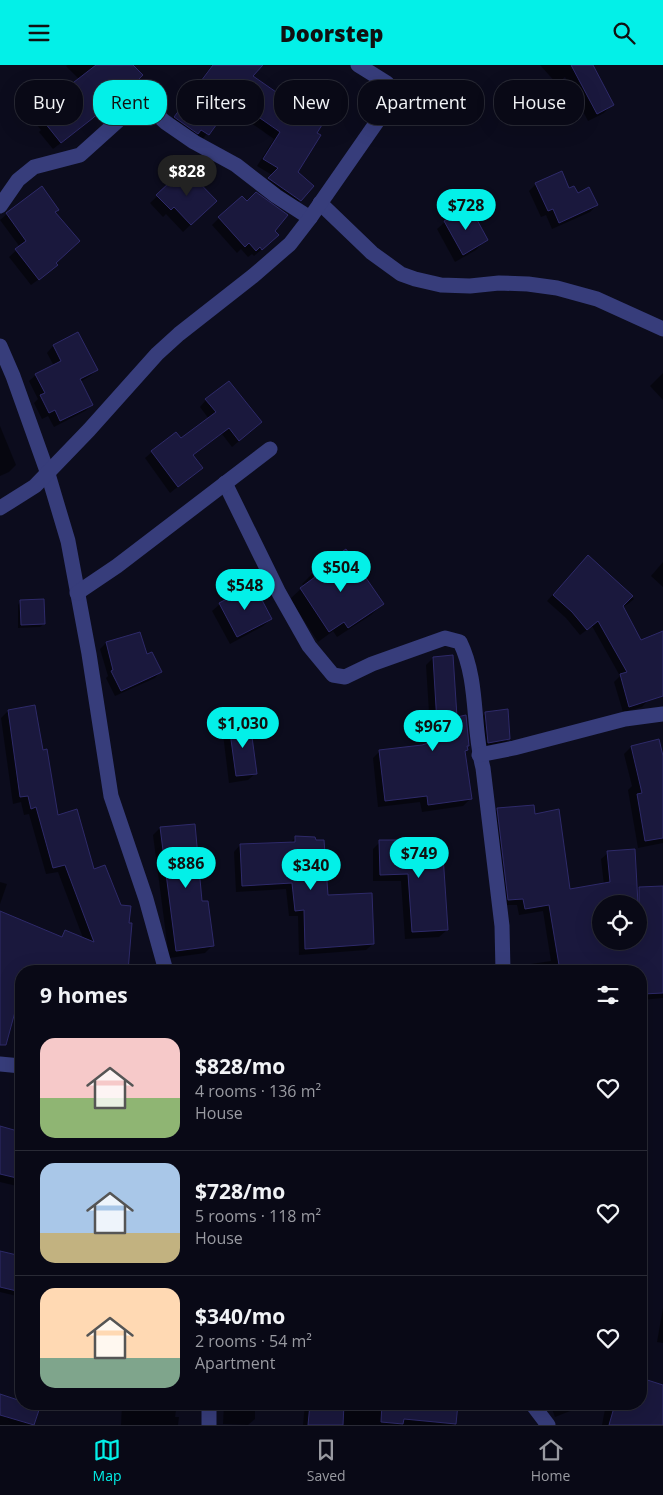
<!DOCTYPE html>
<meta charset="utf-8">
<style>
:root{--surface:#090916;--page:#171723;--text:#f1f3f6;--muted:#999aa1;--line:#292a35;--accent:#03f0e8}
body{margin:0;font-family:"Open Sans",sans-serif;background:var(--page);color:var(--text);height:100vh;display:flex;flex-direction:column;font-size:19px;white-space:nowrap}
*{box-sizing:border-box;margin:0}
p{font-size:16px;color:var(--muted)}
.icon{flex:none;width:28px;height:28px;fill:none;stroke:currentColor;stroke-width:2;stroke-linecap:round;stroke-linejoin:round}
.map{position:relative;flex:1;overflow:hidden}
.panel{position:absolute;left:15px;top:900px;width:632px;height:445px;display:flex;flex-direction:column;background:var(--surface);border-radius:20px;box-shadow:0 5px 20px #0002,0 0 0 1px var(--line)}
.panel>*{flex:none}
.guide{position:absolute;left:15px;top:15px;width:634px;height:45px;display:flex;gap:10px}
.tools{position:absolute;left:592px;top:830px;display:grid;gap:10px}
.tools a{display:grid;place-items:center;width:55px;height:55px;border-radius:50%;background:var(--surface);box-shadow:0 5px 20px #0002,0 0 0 1px var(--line);font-size:25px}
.price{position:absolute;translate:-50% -42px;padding:0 11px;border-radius:18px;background:var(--accent);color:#111;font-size:16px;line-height:32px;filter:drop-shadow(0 1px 2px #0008)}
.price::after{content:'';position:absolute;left:50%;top:30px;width:15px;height:11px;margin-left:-8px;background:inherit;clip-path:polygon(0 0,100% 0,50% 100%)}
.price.current{background:#222;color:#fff}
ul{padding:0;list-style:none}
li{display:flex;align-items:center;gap:15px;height:125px;padding:0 25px}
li+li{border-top:1px solid var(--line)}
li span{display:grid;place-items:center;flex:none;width:140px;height:100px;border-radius:15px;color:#555}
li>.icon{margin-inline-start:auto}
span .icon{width:60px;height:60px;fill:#fffc;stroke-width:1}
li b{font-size:21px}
h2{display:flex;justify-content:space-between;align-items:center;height:60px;padding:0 25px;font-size:21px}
.chip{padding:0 18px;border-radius:20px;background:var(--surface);box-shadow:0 5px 20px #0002,0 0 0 1px var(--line);font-size:18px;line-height:45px}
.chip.current{background:var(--accent);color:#111}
header{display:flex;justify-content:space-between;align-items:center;height:65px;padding:0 25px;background:var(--accent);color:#111;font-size:22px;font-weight:800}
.dock{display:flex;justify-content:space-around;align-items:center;height:70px;border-top:1px solid var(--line);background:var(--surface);font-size:14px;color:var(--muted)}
.dock a{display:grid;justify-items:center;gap:2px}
.dock .current{color:var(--accent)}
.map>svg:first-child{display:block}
.shadow{fill:#0007;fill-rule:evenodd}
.building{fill:#1a183d;stroke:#2e2a69}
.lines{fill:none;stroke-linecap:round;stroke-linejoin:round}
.minor{stroke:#373d7b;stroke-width:15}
</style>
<header><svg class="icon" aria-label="menu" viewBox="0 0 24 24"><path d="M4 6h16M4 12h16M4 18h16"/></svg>Doorstep<svg class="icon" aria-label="search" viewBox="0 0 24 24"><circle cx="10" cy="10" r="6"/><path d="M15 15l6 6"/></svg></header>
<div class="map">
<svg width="663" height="1360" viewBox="0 0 663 1360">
<rect width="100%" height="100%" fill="#0c0c1d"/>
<!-- shadow -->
<g class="shadow">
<polygon points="68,0 131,0 137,14 146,23 132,37 127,38 117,44 109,36 84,60 53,84 39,67 41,65 31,53 79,14 66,1"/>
<polygon points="212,0 254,0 245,12 299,44 296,107 300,135 293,142 262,121 272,110 257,101 274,74 228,42 201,76 168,59"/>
<polygon points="540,0 592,0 612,39 604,48 588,56 565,12 557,19"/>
<polygon points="185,105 215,136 183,167 166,149 163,152 150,138"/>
<polygon points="536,119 569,125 597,140 590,147 552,164 546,150 541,152 529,126"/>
<polygon points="469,144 486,174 476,185 455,197 437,164 445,157"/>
<polygon points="54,148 55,198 50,206 31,220 9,192 20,182 0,155 7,149"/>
<polygon points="219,153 273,166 270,177 254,191 252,189 248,192 241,184 237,188 212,160"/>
<polygon points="78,268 97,305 90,311 80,317 92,340 85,346 54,362 48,351 42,354 34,338 38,334 29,316 36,310 54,301 47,288 53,281"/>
<polygon points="663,308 663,335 650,321"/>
<polygon points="206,335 254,363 232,382 222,369 192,391 201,403 170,428 145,393 152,387 180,375 209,354 200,342"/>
<polygon points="0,361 16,400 9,407 0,411"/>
<polygon points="588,492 634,534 628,539 622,542 648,635 642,642 623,647 614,617 620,611 592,561 580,570 566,553 547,536"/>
<polygon points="663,497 663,522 651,511"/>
<polygon points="313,508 382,539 371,550 337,572 333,566 318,577 290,534 304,521 302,519"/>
<polygon points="21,536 44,559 40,562 18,563 18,540"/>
<polygon points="220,539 271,554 263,561 230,579 212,546"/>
<polygon points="106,578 160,607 155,613 115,631 106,613 108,611 100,584"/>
<polygon points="433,593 468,681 464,688 470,734 463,741 422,747 420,737 378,742 373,693 380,686 422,681 431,679 426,600"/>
<polygon points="8,646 42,686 57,751 128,859 132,860 127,906 64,906 68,877 83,873 58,807 46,809 29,749 24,750 21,737 13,739 1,653"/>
<polygon points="485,649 509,674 505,677 485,681 482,652"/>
<polygon points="230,661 256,708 248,715 229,718 223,669"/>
<polygon points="631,682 663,696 663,778 638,783 628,725 632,721 624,689"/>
<path d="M 498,744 L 534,750 L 569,825 L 604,820 L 601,794 L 608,788 L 633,823 L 663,822 L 663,933 L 641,935 L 641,906 L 518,906 L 524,900 L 551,896 L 543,846 L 519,850 L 517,840 L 502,840 L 491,751 ZM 601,839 L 639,839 L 639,876 L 601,876 Z"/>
<polygon points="160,763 213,880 205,888 169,893 153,770"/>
<polygon points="295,773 327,832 373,879 366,885 299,890 298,851 289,851 286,824 236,827 234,787 240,780 290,778"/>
<polygon points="441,776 447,865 439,872 405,874 401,816 373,816 373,784 380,777"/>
<polygon points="0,817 7,819 0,839"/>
<polygon points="0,1063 21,1069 21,1122 0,1117"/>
<polygon points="2,1187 21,1192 21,1232 0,1227 0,1189"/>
<polygon points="663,1243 663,1278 657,1277"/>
<polygon points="663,1322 663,1360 602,1360 606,1339 641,1339"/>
<polygon points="0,1331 38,1343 32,1360 0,1360"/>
<polygon points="122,1339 177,1339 175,1352 179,1352 178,1360 121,1360"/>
<polygon points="224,1339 255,1339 255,1354 248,1360 223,1359"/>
<polygon points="305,1339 457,1339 454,1360 303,1360"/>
<polygon points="540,1339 588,1339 555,1352 550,1339 541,1343"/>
</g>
<!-- building -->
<g class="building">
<polygon points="96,0 133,0 143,10 139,14 148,23 141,30 135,31 125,37 117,30 93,53 61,78 45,58 47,57 38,45"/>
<polygon points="213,0 263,0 253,11 299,43 301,40 325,55 317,68 321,70 298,107 314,121 301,136 268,113 278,103 263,94 280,67 234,35 209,70 201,65 198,69 174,52"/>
<polygon points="571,0 593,0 614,40 597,49"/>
<polygon points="185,103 217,136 191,160 174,142 171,145 156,130"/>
<polygon points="562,106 569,123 574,121 578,128 589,122 598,140 559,158 553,144 548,146 535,118"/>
<polygon points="42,121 59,145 55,147 80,176 56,198 58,200 39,215 15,184 26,176 6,148"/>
<polygon points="256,127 288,150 275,166 279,170 262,185 260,182 256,186 249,178 245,182 218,152 242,131 247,136"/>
<polygon points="470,142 488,175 463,190 444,156"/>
<polygon points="78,267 98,305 80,314 93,340 60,356 55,345 49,348 40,330 45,328 35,309 61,296 53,280"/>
<polygon points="229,316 262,357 239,376 229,363 193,390 203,403 178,422 151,386 176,367 181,373 216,347 205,334"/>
<polygon points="346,484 384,539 348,563 344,557 329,567 300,523 315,512 312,507"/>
<polygon points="588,490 633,531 623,541 641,575 663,566 663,631 629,642 620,609 627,607 598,556 587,565 572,547 553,530"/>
<polygon points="254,520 272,554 237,572 219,538"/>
<polygon points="44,534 45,559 21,560 20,535"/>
<polygon points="140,567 147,589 152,587 162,607 121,626 111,606 113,605 106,577"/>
<polygon points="453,590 457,652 466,650 469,681 467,681 468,685 465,686 472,734 428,740 427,731 385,736 379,685 422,680 438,675 433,592"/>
<polygon points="35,640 43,685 47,684 58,750 77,744 94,804 105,800 121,840 131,841 129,858 132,858 128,906 21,906 21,925 6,980 0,980 0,846 62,872 65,865 94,877 65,800 53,803 36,742 31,744 28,731 20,732 8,645"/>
<polygon points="508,644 510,674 488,678 485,647"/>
<polygon points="250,657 257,709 236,711 229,660"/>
<polygon points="659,674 663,691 663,773 645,776 637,729 642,728 631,681"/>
<polygon points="534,740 535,749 559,744 570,824 610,817 607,786 635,784 638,839 601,839 601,876 639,876 639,822 663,821 663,928 643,929 642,906 560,906 549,840 525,844 523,834 508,835 497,743"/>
<polygon points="195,759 202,836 208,836 214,881 176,886 160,762"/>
<polygon points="295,771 315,772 316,775 324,775 328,830 372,828 374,879 305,884 304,845 295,846 292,818 242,821 240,779 295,777"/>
<polygon points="379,775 442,775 448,865 412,867 408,809 380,810"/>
<polygon points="0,1061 21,1067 21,1114 0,1109"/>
<polygon points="0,1186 21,1191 21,1227 0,1222"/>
<polygon points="641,1313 663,1320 663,1360 609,1360 615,1339 641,1339"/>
<polygon points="0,1329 21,1336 21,1339 29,1339 40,1342 34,1360 0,1350"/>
<polygon points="310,1339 344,1339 343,1360 308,1360"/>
<polygon points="382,1339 458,1339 456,1359 404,1354 403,1359 381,1357"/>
</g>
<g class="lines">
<!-- minor -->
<g class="minor">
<polyline points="320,138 372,188 401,209 415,214 441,220 470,221 499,218 528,219 557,223 597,234 663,264"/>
<polyline points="0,141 18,115 34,102 80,90 130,45 140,39 146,40 165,57 194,77 236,100 276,131 310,153"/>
<polyline points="0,281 13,311 48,409 68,476 89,589 111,731 146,834 166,906"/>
<path d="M 225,418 L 279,528 L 309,581 L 333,610 L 345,612 L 372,599 L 445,573 L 460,577 C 479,616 472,662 483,703 L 502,861 L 503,906"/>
<polyline points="0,443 35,421 89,365 157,289 179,269 253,211 290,179 310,153 388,41 390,28 387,18 358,0"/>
<polyline points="77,528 117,501 270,384"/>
<polyline points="479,690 514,683 625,654 663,649"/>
<polyline points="0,999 21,1001"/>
<polyline points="532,1339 548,1360"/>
<polyline points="209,1360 209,1339"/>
</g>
</g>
</svg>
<div class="tools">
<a><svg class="icon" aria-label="locate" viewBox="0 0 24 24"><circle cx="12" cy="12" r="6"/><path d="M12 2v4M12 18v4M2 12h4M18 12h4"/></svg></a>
</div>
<b class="price current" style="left:187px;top:132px">$828</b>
<b class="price" style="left:466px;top:166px">$728</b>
<b class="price" style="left:341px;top:528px">$504</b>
<b class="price" style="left:245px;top:546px">$548</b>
<b class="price" style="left:243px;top:684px">$1,030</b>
<b class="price" style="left:433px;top:687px">$967</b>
<b class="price" style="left:419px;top:814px">$749</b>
<b class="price" style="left:186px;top:824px">$886</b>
<b class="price" style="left:311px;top:826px">$340</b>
<div class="guide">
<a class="chip">Buy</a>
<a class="chip current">Rent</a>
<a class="chip">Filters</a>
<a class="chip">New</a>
<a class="chip">Apartment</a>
<a class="chip">House</a>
</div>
<section class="panel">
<h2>9 homes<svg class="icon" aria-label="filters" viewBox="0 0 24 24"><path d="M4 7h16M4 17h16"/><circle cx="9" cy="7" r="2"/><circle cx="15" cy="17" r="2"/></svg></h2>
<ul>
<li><span style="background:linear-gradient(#f6c9c9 60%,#8fb573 0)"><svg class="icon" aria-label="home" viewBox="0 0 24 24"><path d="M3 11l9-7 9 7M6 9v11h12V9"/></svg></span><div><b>$828/mo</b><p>4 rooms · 136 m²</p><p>House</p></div><svg class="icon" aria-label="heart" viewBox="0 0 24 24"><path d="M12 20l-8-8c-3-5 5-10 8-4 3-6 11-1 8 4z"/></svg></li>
<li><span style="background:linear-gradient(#a9c7e8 70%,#c2b280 0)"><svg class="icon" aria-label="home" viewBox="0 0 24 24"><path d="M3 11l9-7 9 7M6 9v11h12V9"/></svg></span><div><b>$728/mo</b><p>5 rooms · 118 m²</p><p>House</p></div><svg class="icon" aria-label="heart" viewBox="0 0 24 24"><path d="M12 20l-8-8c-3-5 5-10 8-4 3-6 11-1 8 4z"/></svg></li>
<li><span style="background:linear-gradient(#ffd9b3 70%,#7fa58c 0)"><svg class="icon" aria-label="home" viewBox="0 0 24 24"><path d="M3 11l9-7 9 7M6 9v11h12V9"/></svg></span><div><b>$340/mo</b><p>2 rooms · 54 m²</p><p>Apartment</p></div><svg class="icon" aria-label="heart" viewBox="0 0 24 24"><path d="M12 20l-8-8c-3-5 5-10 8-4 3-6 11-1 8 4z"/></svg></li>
</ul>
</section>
</div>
<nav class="dock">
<a class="current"><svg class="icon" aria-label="map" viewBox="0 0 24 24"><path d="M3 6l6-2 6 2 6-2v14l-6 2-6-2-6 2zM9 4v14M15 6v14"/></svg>Map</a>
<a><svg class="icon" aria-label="saved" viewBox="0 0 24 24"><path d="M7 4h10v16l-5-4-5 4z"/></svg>Saved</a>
<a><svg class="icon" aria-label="home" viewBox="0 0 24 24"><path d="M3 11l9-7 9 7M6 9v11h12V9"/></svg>Home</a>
</nav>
